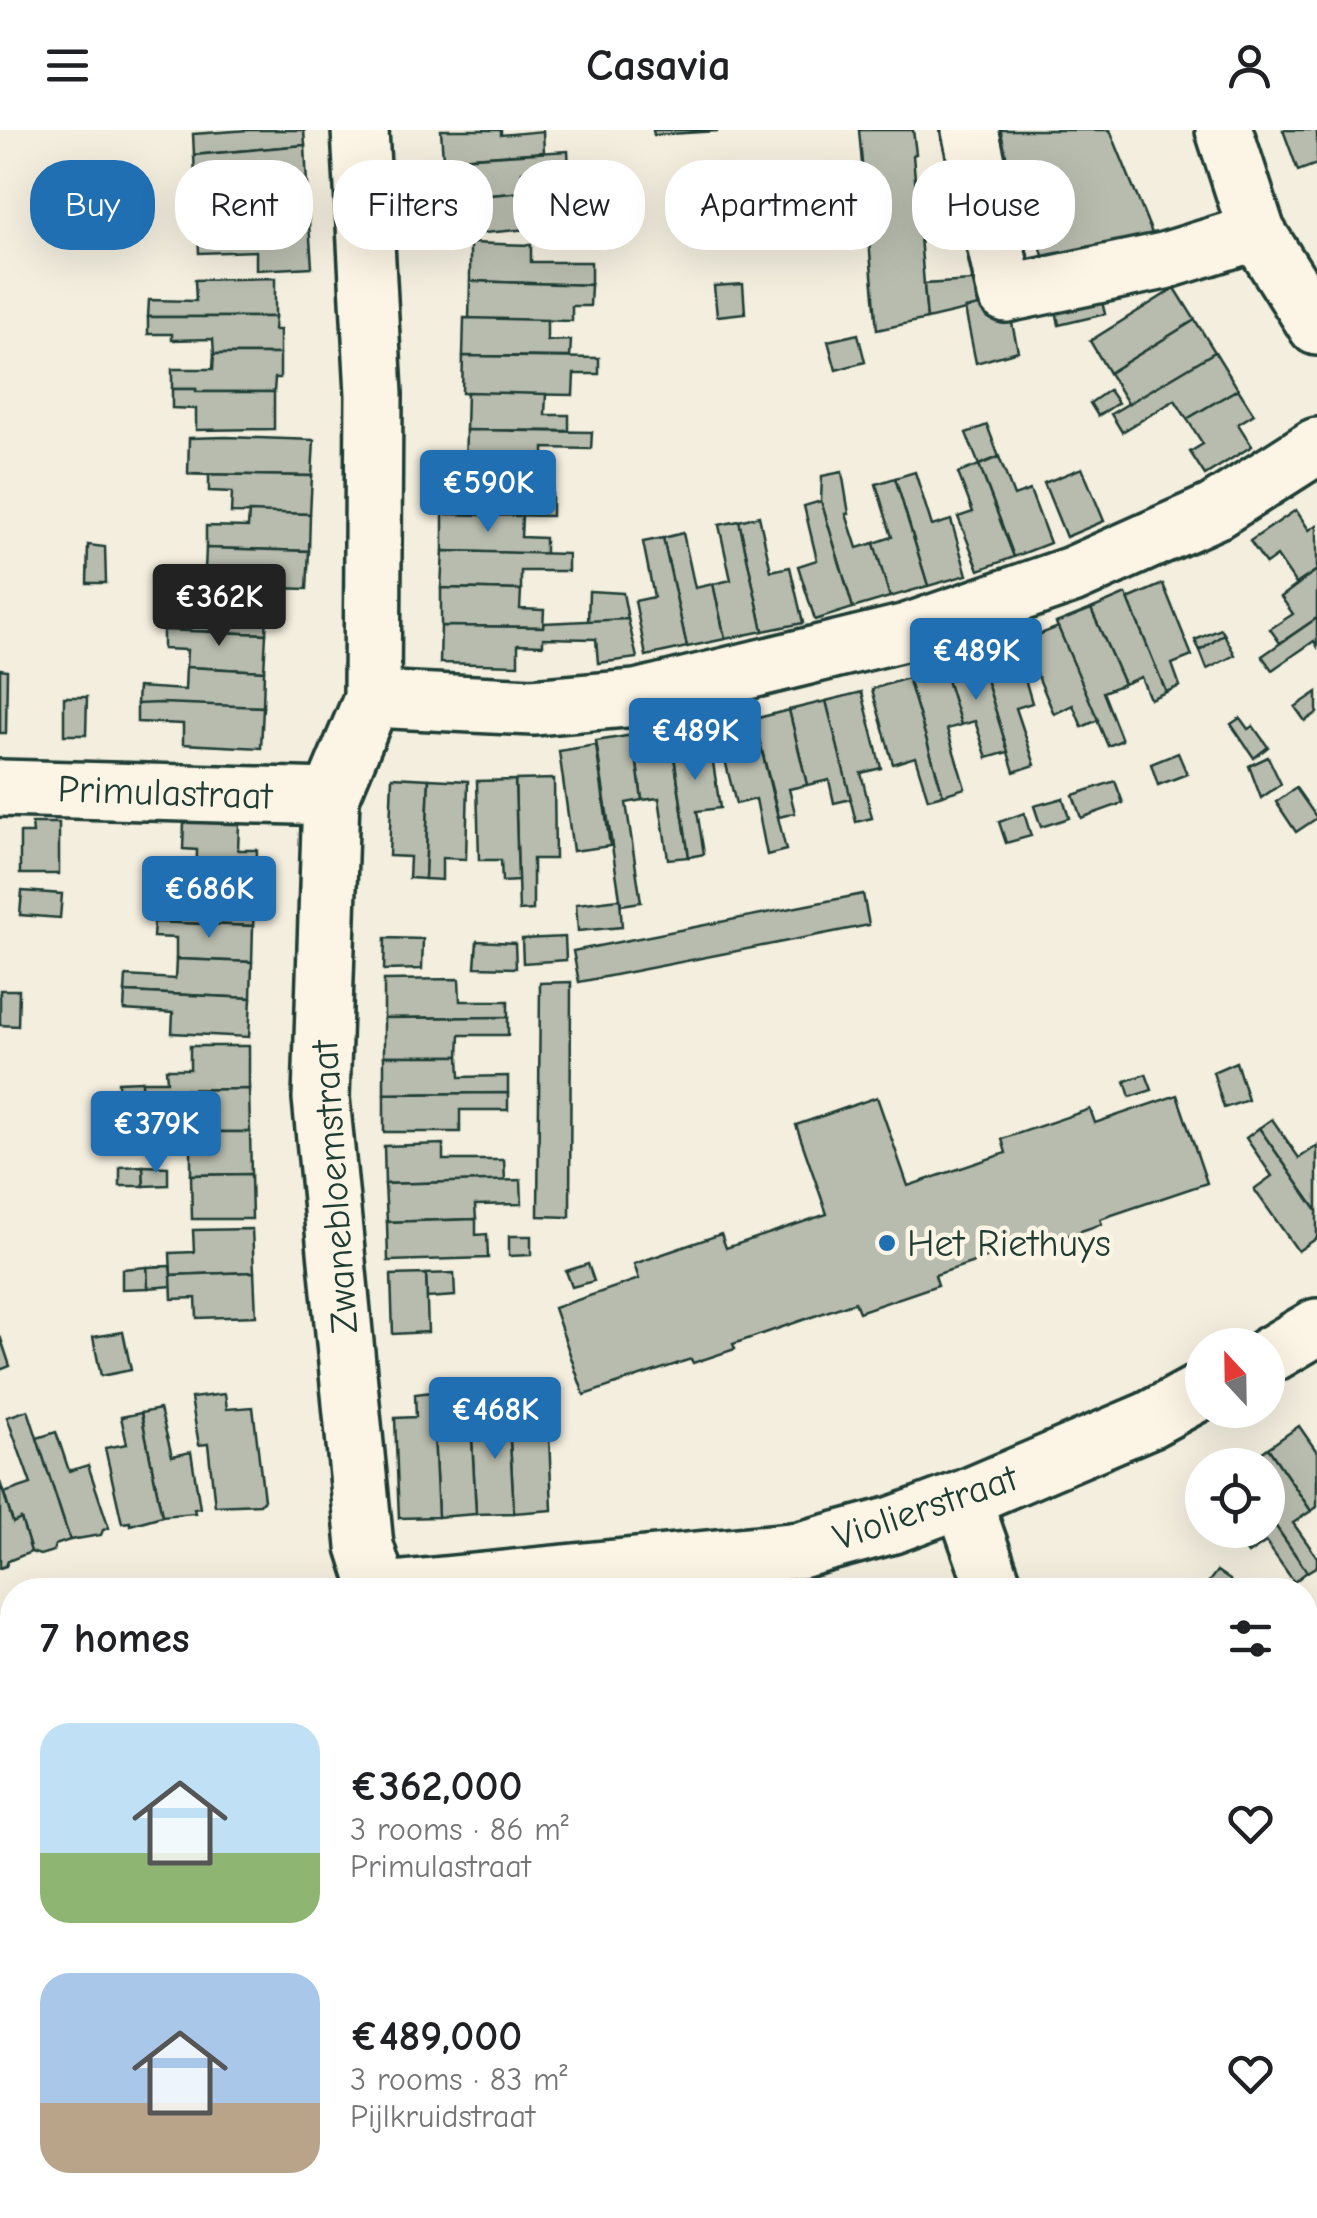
<!DOCTYPE html>
<meta charset="utf-8">
<style>
:root{--surface:#fff;--page:#f2f2f2;--text:#202124;--muted:#757577;--accent:#1f6fb2}
body{margin:0;font-family:"Comic Neue",sans-serif;background:var(--page);color:var(--text);height:100vh;display:flex;flex-direction:column;font-size:38px;white-space:nowrap}
*{box-sizing:border-box;margin:0}
p{font-size:32px;color:var(--muted)}
.icon{flex:none;width:55px;height:55px;fill:none;stroke:currentColor;stroke-width:2;stroke-linecap:round;stroke-linejoin:round}
.map{position:relative;flex:1;overflow:hidden}
.drawer{position:absolute;left:0px;top:1448px;width:1318px;height:642px;display:flex;flex-direction:column;background:var(--surface);border-radius:40px 40px 0 0;box-shadow:0 10px 40px #0002}
.drawer>*{flex:none}
.guide{position:absolute;left:30px;top:30px;width:1258px;height:90px;display:flex;gap:20px}
.needle{width:65px;rotate:338deg}
.controls{position:absolute;left:1185px;top:1198px;display:grid;gap:20px}
.controls a{display:grid;place-items:center;width:100px;height:100px;border-radius:50%;background:var(--surface);box-shadow:0 10px 40px #0002;font-size:50px}
.price{position:absolute;translate:-50% -85px;padding:0 22px;border-radius:10px;background:var(--accent);color:#fff;font-size:32px;line-height:65px;filter:drop-shadow(0 2px 5px #0008)}
.price::after{content:'';position:absolute;left:50%;top:60px;width:30px;height:22px;margin-left:-15px;background:inherit;clip-path:polygon(0 0,100% 0,50% 100%)}
.price.on{background:#222;color:#fff}
ul{padding:0;list-style:none}
li{display:flex;align-items:center;gap:30px;height:250px;padding:0 40px}
li span{display:grid;place-items:center;flex:none;width:280px;height:200px;border-radius:30px;color:#555}
li>.icon{margin-inline-start:auto}
span .icon{width:120px;height:120px;fill:#fffc;stroke-width:1}
li b{font-size:42px}
h2{display:flex;justify-content:space-between;align-items:center;height:120px;padding:0 40px;font-size:42px}
.chip{padding:0 35px;border-radius:40px;background:var(--surface);box-shadow:0 10px 40px #0002;font-size:35px;line-height:90px}
.chip.on{background:var(--accent);color:#fff}
header{display:flex;justify-content:space-between;align-items:center;height:130px;padding:0 40px;background:var(--surface);font-size:45px;font-weight:700}
.map>svg:first-child{display:block}
.building{fill:#b8bcae;stroke:#1f3d34;stroke-width:2.5}
.lines{fill:none;stroke-linecap:round;stroke-linejoin:round}
.minor-casing{stroke:#1f3d34;stroke-width:62}
.major-casing{stroke:#1f3d34;stroke-width:62}
.minor{stroke:#fcf5e5;stroke-width:55}
.major{stroke:#fcf5e5;stroke-width:55}
.poi-dot{fill:#1f6fb2;stroke:#fcf5e5;stroke-width:4}
.labels{text-anchor:middle;stroke-width:9;stroke-linejoin:round;paint-order:stroke}
.street-label{font-size:38px;fill:#1f3d34;stroke:#fcf5e5}
.poi-label{font-size:38px;fill:#1f3d34;stroke:#fcf5e5;text-anchor:start}
</style>
<header><svg class="icon" aria-label="menu" viewBox="0 0 24 24"><path d="M4 6h16M4 12h16M4 18h16"/></svg>Casavia<svg class="icon" aria-label="person" viewBox="0 0 24 24"><circle cx="12" cy="8" r="4"/><path d="M4 21q1-7 8-7t8 7"/></svg></header>
<div class="map">
<svg width="1317" height="2088" viewBox="0 0 1317 2088">
<rect width="100%" height="100%" fill="#f3eede"/>
<filter id="ink" filterUnits="userSpaceOnUse"><feTurbulence type="fractalNoise" baseFrequency=".01" numOctaves="2"/><feDisplacementMap in="SourceGraphic" scale="20" xChannelSelector="R" yChannelSelector="G"/><feConvolveMatrix kernelMatrix="1 2 1 2 8 2 1 2 1" color-interpolation-filters="sRGB"/></filter>
<g filter="url(#ink)">
<!-- building -->
<g class="building">
<polygon points="249,0 304,0 305,15 194,25 193,4"/>
<polygon points="441,0 501,0 501,5 543,1 544,22 443,29"/>
<polygon points="653,0 717,0 717,1 654,5"/>
<polygon points="859,0 913,0 916,24 913,25 927,189 877,200"/>
<polygon points="987,0 1110,0 1160,123 1049,150 1040,114 1032,116 1020,63 1012,66"/>
<polygon points="1283,0 1317,0 1317,34 1298,41"/>
<polygon points="305,15 307,55 251,58 251,42 195,46 194,25"/>
<polygon points="568,21 569,38 522,42 523,62 447,69 443,29"/>
<polygon points="728,51 730,82 706,83 704,52"/>
<polygon points="307,55 309,94 198,103 197,83 253,80 251,58"/>
<polygon points="523,62 525,82 573,78 574,95 450,106 447,69"/>
<polygon points="309,94 312,137 256,140 256,121 199,123 198,103"/>
<polygon points="470,113 531,115 531,132 591,132 591,155 470,151"/>
<polygon points="275,148 275,187 148,187 149,170 196,171 195,150"/>
<polygon points="988,150 991,174 927,189 924,154"/>
<polygon points="470,151 591,155 590,176 572,176 572,191 469,189"/>
<polygon points="743,154 745,183 717,186 714,156"/>
<polygon points="1175,158 1195,190 1109,243 1090,211"/>
<polygon points="1099,159 1105,184 1059,195 1054,169"/>
<polygon points="1007,170 1018,221 976,233 965,179"/>
<polygon points="148,187 275,187 274,200 280,200 280,224 214,224 213,209 172,210 172,204 148,204"/>
<polygon points="464,188 547,190 547,211 571,210 570,227 463,226"/>
<polygon points="1195,190 1215,222 1129,275 1109,243"/>
<polygon points="858,204 865,232 836,240 828,211"/>
<polygon points="1215,222 1238,259 1187,289 1175,270 1122,302 1111,284"/>
<polygon points="214,224 280,224 280,248 275,248 274,262 196,262 196,259 172,259 172,239 213,239"/>
<polygon points="463,226 599,228 599,244 574,244 573,265 462,263"/>
<polygon points="172,259 196,259 196,262 274,262 274,299 196,300 196,279 172,278"/>
<polygon points="1238,259 1254,284 1238,294 1252,316 1205,345 1190,322 1203,314 1187,289"/>
<polygon points="1109,260 1118,273 1098,286 1090,273"/>
<polygon points="467,262 546,264 545,285 569,285 569,301 466,300"/>
<polygon points="987,295 999,327 979,335 966,303"/>
<polygon points="466,300 592,302 591,319 544,318 544,339 465,338"/>
<polygon points="226,307 314,310 312,346 188,344 189,308"/>
<polygon points="999,327 1014,366 1030,360 1050,413 1014,427 979,335"/>
<polygon points="979,335 1014,427 979,440 958,387 973,382 958,343"/>
<polygon points="1082,338 1104,391 1066,407 1044,353"/>
<polygon points="842,342 849,384 846,384 857,418 874,413 890,467 853,478 821,371 822,346"/>
<polygon points="915,342 932,396 951,390 967,445 928,456 895,348"/>
<polygon points="188,344 312,346 310,384 231,383 232,362 209,361 209,345"/>
<polygon points="444,346 552,348 552,386 443,384"/>
<polygon points="895,348 928,456 890,467 874,413 892,407 876,354"/>
<polygon points="821,371 853,478 815,490 798,436 817,430 804,376"/>
<polygon points="1296,380 1309,400 1317,395 1317,440 1296,454 1277,426 1266,434 1250,411"/>
<polygon points="249,382 310,384 309,421 206,418 206,396 248,397"/>
<polygon points="443,384 522,386 521,407 545,408 545,424 443,421"/>
<polygon points="759,386 771,441 790,437 803,493 763,501 739,391"/>
<polygon points="739,391 763,501 725,509 713,454 731,450 719,395"/>
<polygon points="683,403 695,458 713,454 725,509 687,517 663,408"/>
<polygon points="663,408 687,517 646,526 635,471 654,467 643,412"/>
<polygon points="88,415 105,417 106,453 87,453"/>
<polygon points="206,418 309,421 307,459 247,457 248,441 205,440"/>
<polygon points="443,421 568,424 568,441 521,441 521,460 441,458"/>
<polygon points="1317,440 1317,488 1280,513 1270,499 1293,484 1281,467"/>
<polygon points="1163,454 1192,526 1172,534 1180,556 1166,562 1128,469"/>
<polygon points="441,458 521,460 520,479 544,480 543,497 441,496"/>
<polygon points="589,461 623,463 628,489 588,493"/>
<polygon points="189,464 268,468 266,504 163,500 164,484 188,486"/>
<polygon points="1126,464 1166,562 1150,569 1141,547 1124,554 1091,479"/>
<polygon points="1091,479 1124,554 1103,562 1122,610 1108,616 1056,493"/>
<polygon points="1317,488 1317,516 1314,511 1272,540 1262,526"/>
<polygon points="628,489 637,528 598,533 596,509 543,508 543,515 518,514 518,535 440,533 441,496 543,497 544,493"/>
<polygon points="1058,497 1098,590 1082,597 1073,575 1054,584 1023,511"/>
<polygon points="1221,499 1224,504 1200,521 1195,510"/>
<polygon points="163,500 266,504 264,541 186,537 187,520 163,519"/>
<polygon points="1224,504 1235,525 1207,539 1200,521"/>
<polygon points="1015,515 1032,573 1016,578 1035,635 1014,642 979,526"/>
<polygon points="979,526 1008,622 987,628 975,591 961,595 943,537"/>
<polygon points="186,537 264,541 263,577 137,574 138,557 185,560"/>
<polygon points="943,537 961,595 947,599 965,658 943,665 908,548"/>
<polygon points="0,539 7,540 6,603 0,603"/>
<polygon points="908,548 943,665 928,669 915,627 893,634 872,559"/>
<polygon points="862,562 881,638 861,643 872,688 856,692 826,571"/>
<polygon points="1317,562 1317,583 1305,591 1295,577"/>
<polygon points="64,567 87,567 86,605 64,605"/>
<polygon points="826,571 851,669 834,673 829,650 807,655 789,580"/>
<polygon points="161,573 263,577 261,618 183,614 183,594 137,592 137,574"/>
<polygon points="789,580 807,655 789,659 795,683 779,687 754,589"/>
<polygon points="1240,588 1248,599 1253,596 1268,617 1254,628 1231,594"/>
<polygon points="754,589 786,720 767,725 756,669 736,674 717,598"/>
<polygon points="670,600 689,727 668,729 659,668 642,670 633,605"/>
<polygon points="708,600 720,678 697,681 704,724 689,727 671,605"/>
<polygon points="633,605 642,670 626,673 641,772 621,775 596,611"/>
<polygon points="596,615 610,716 573,721 559,621"/>
<polygon points="1178,623 1187,644 1158,655 1151,634"/>
<polygon points="1268,627 1281,654 1261,668 1249,636"/>
<polygon points="392,647 429,649 425,749 409,748 410,727 389,726"/>
<polygon points="429,649 468,651 466,729 442,728 442,750 425,749"/>
<polygon points="554,649 555,729 533,729 533,780 519,781 515,650"/>
<polygon points="515,650 518,751 502,752 501,730 479,730 477,651"/>
<polygon points="1115,651 1123,673 1081,688 1073,665"/>
<polygon points="1296,658 1317,688 1296,702 1276,672"/>
<polygon points="1063,668 1069,688 1041,697 1034,676"/>
<polygon points="1024,683 1031,706 1006,713 999,692"/>
<polygon points="184,692 239,694 238,720 257,720 256,757 196,756 197,720 183,719"/>
<polygon points="32,693 59,693 59,744 20,744 20,703 33,703"/>
<polygon points="179,755 256,757 253,796 154,792 154,776 178,777"/>
<polygon points="22,761 62,764 60,788 20,785"/>
<polygon points="863,764 869,795 579,852 573,821"/>
<polygon points="620,769 622,797 578,801 576,774"/>
<polygon points="154,792 253,796 252,832 176,829 176,808 153,807"/>
<polygon points="565,807 566,830 523,833 522,809"/>
<polygon points="385,808 423,809 422,839 384,840"/>
<polygon points="477,811 515,813 516,838 475,837"/>
<polygon points="176,829 252,832 251,868 125,862 126,846 175,849"/>
<polygon points="459,849 460,871 508,871 508,887 384,888 384,850"/>
<polygon points="571,852 570,1087 538,1086 540,853"/>
<polygon points="0,860 19,860 18,896 0,895"/>
<polygon points="125,862 251,868 249,907 172,903 173,883 124,880"/>
<polygon points="508,887 508,905 460,905 459,926 384,926 384,888"/>
<polygon points="190,916 249,916 249,959 167,960 167,970 142,971 142,951 167,951 166,939 190,939"/>
<polygon points="384,926 459,926 460,947 508,946 508,963 384,964"/>
<polygon points="1236,932 1248,970 1224,978 1213,942"/>
<polygon points="1146,944 1152,960 1130,967 1125,951"/>
<polygon points="142,951 142,971 119,971 118,952"/>
<polygon points="249,959 250,1002 191,1002 190,984 167,985 167,960"/>
<polygon points="508,963 508,980 460,980 460,1002 384,1002 384,964"/>
<polygon points="1177,965 1207,1053 1100,1089 1102,1094 1060,1108 1058,1104 935,1145 938,1155 859,1182 855,1172 733,1214 735,1219 693,1233 691,1229 584,1265 554,1178 639,1149 634,1134 654,1127 721,1104 726,1118 827,1084 796,995 877,967 908,1056 1006,1023 1002,1009 1090,979 1095,993"/>
<polygon points="1272,989 1299,1028 1317,1016 1317,1081 1259,998"/>
<polygon points="1259,998 1317,1081 1317,1108 1298,1121 1254,1059 1272,1046 1246,1008"/>
<polygon points="191,1002 250,1002 251,1044 191,1045"/>
<polygon points="443,1014 443,1030 504,1030 505,1051 385,1054 384,1016"/>
<polygon points="143,1036 144,1056 120,1056 120,1037"/>
<polygon points="143,1036 168,1037 168,1055 144,1056"/>
<polygon points="251,1044 252,1089 192,1089 191,1045"/>
<polygon points="521,1050 522,1074 475,1075 476,1089 387,1092 385,1054"/>
<polygon points="476,1089 476,1105 487,1104 488,1128 388,1131 387,1092"/>
<polygon points="252,1099 254,1142 171,1145 170,1123 194,1122 193,1100"/>
<polygon points="509,1106 531,1106 531,1125 509,1126"/>
<polygon points="588,1134 594,1151 572,1157 566,1141"/>
<polygon points="170,1136 172,1156 148,1158 147,1137"/>
<polygon points="147,1137 148,1158 122,1159 122,1139"/>
<polygon points="254,1142 256,1186 197,1188 196,1168 172,1169 171,1145"/>
<polygon points="454,1143 455,1166 427,1168 426,1144"/>
<polygon points="426,1144 428,1202 393,1204 391,1145"/>
<polygon points="123,1202 131,1240 101,1246 93,1207"/>
<polygon points="0,1206 10,1236 0,1240"/>
<polygon points="524,1258 527,1306 549,1305 552,1380 514,1383 507,1259"/>
<polygon points="490,1259 507,1259 514,1383 476,1384 472,1309 493,1308"/>
<polygon points="449,1261 451,1309 472,1309 476,1384 438,1387 432,1262"/>
<polygon points="432,1262 438,1387 399,1388 395,1288 416,1287 415,1264"/>
<polygon points="225,1264 227,1279 253,1277 264,1370 260,1374 215,1376 208,1314 199,1315 191,1268"/>
<polygon points="160,1279 172,1326 191,1322 200,1378 194,1379 195,1383 162,1386 141,1283"/>
<polygon points="28,1280 70,1410 55,1415 53,1421 40,1425 31,1422 21,1389 13,1393 4,1363 31,1354 7,1287"/>
<polygon points="141,1283 162,1386 130,1395 130,1392 122,1393 105,1318 127,1314 121,1287"/>
<polygon points="1299,1296 1317,1322 1317,1377 1311,1381 1268,1318"/>
<polygon points="56,1302 69,1341 88,1335 109,1398 103,1400 101,1405 70,1410 37,1308"/>
<polygon points="1268,1318 1311,1381 1293,1393 1317,1427 1317,1436 1307,1442 1268,1385 1268,1335 1244,1335"/>
<polygon points="0,1352 13,1393 21,1389 31,1422 8,1431 6,1436 0,1438"/>
<polygon points="1268,1385 1307,1442 1294,1452 1266,1412 1248,1424 1231,1400 1268,1400"/>
<polygon points="1217,1441 1230,1450 1232,1460 1183,1460 1207,1454"/>
<polygon points="1317,1536 1317,1555 1305,1558 1305,1538"/>
<polygon points="1317,1555 1317,1577 1307,1579 1305,1558"/>
<polygon points="12,1685 12,2078 104,2078 111,2088 10,2088 0,2076 0,1693"/>
<polygon points="1317,1790 1317,1814 1311,1815 1307,1792"/>
<polygon points="325,2078 351,2078 352,2081 328,2087"/>
<polygon points="385,2078 484,2078 485,2088 385,2088"/>
<polygon points="596,2078 659,2078 655,2078 656,2088 597,2088"/>
<polygon points="805,2078 830,2078 831,2088 806,2088"/>
<polygon points="1151,2078 1171,2078 1171,2087 1151,2086"/>
</g>
<g class="lines">
<!-- minor casing -->
<g class="minor-casing">
<g id="minor">
<polyline points="360,0 374,264 372,569 331,667 321,968 365,1416 379,1460"/>
<polyline points="970,0 1006,164 1164,131 1257,102"/>
<polyline points="1224,0 1257,102 1317,197"/>
<polyline points="372,569 533,577 636,568 907,502 1072,445 1215,381 1317,316"/>
<polyline points="0,658 331,667"/>
<polyline points="963,1369 995,1460"/>
<polyline points="531,2078 533,2088"/>
<polyline points="1076,2078 1077,2088"/>
</g>
</g>
<!-- major casing -->
<g class="major-casing">
<g id="major">
<polyline points="1268,1226 1317,1197"/>
<polyline points="392,1460 800,1420 893,1395 963,1369 1149,1290 1202,1261"/>
<polyline points="0,1554 12,1548"/>
</g>
</g>
<!-- minor -->
<use href="#minor" class="minor"/>
<!-- major -->
<use href="#major" class="major"/>
</g>
</g>
<!-- markers -->
<circle class="poi-dot" cx="887" cy="1113" r="10"/>
<g class="labels">
<!-- street labels -->
<g class="street-label">
<text transform="translate(165 662) rotate(2)" y="13">Primulastraat</text>
<text transform="translate(334 1057) rotate(-94)" y="13">Zwanebloemstraat</text>
<text transform="translate(925 1377) rotate(-19)" y="13">Violierstraat</text>
</g>
<!-- poi labels -->
<g class="poi-label">
<text x="907" y="1126">Het Riethuys</text>
</g>
</g>
</svg>
<div class="controls">
<a><svg class="needle" viewBox="-14 -14 28 28"><path d="M0-13l5 13h-10z" fill="#e53935"/><path d="M0 13l5-13h-10z" fill="#757577"/></svg></a>
<a><svg class="icon" aria-label="locate" viewBox="0 0 24 24"><circle cx="12" cy="12" r="6"/><path d="M12 2v4M12 18v4M2 12h4M18 12h4"/></svg></a>
</div>
<b class="price" style="left:488px;top:405px">€590K</b>
<b class="price on" style="left:219px;top:519px">€362K</b>
<b class="price" style="left:976px;top:573px">€489K</b>
<b class="price" style="left:695px;top:653px">€489K</b>
<b class="price" style="left:209px;top:811px">€686K</b>
<b class="price" style="left:156px;top:1046px">€379K</b>
<b class="price" style="left:495px;top:1332px">€468K</b>
<div class="guide">
<a class="chip on">Buy</a>
<a class="chip">Rent</a>
<a class="chip">Filters</a>
<a class="chip">New</a>
<a class="chip">Apartment</a>
<a class="chip">House</a>
</div>
<section class="drawer">
<h2>7 homes<svg class="icon" aria-label="filters" viewBox="0 0 24 24"><path d="M4 7h16M4 17h16"/><circle cx="9" cy="7" r="2"/><circle cx="15" cy="17" r="2"/></svg></h2>
<ul>
<li><span style="background:linear-gradient(#bfe0f5 65%,#8fb573 0)"><svg class="icon" aria-label="home" viewBox="0 0 24 24"><path d="M3 11l9-7 9 7M6 9v11h12V9"/></svg></span><div><b>€362,000</b><p>3 rooms · 86 m²</p><p>Primulastraat</p></div><svg class="icon" aria-label="heart" viewBox="0 0 24 24"><path d="M12 20l-8-8c-3-5 5-10 8-4 3-6 11-1 8 4z"/></svg></li>
<li><span style="background:linear-gradient(#a9c7e8 65%,#b9a48a 0)"><svg class="icon" aria-label="home" viewBox="0 0 24 24"><path d="M3 11l9-7 9 7M6 9v11h12V9"/></svg></span><div><b>€489,000</b><p>3 rooms · 83 m²</p><p>Pijlkruidstraat</p></div><svg class="icon" aria-label="heart" viewBox="0 0 24 24"><path d="M12 20l-8-8c-3-5 5-10 8-4 3-6 11-1 8 4z"/></svg></li>
</ul>
</section>
</div>
